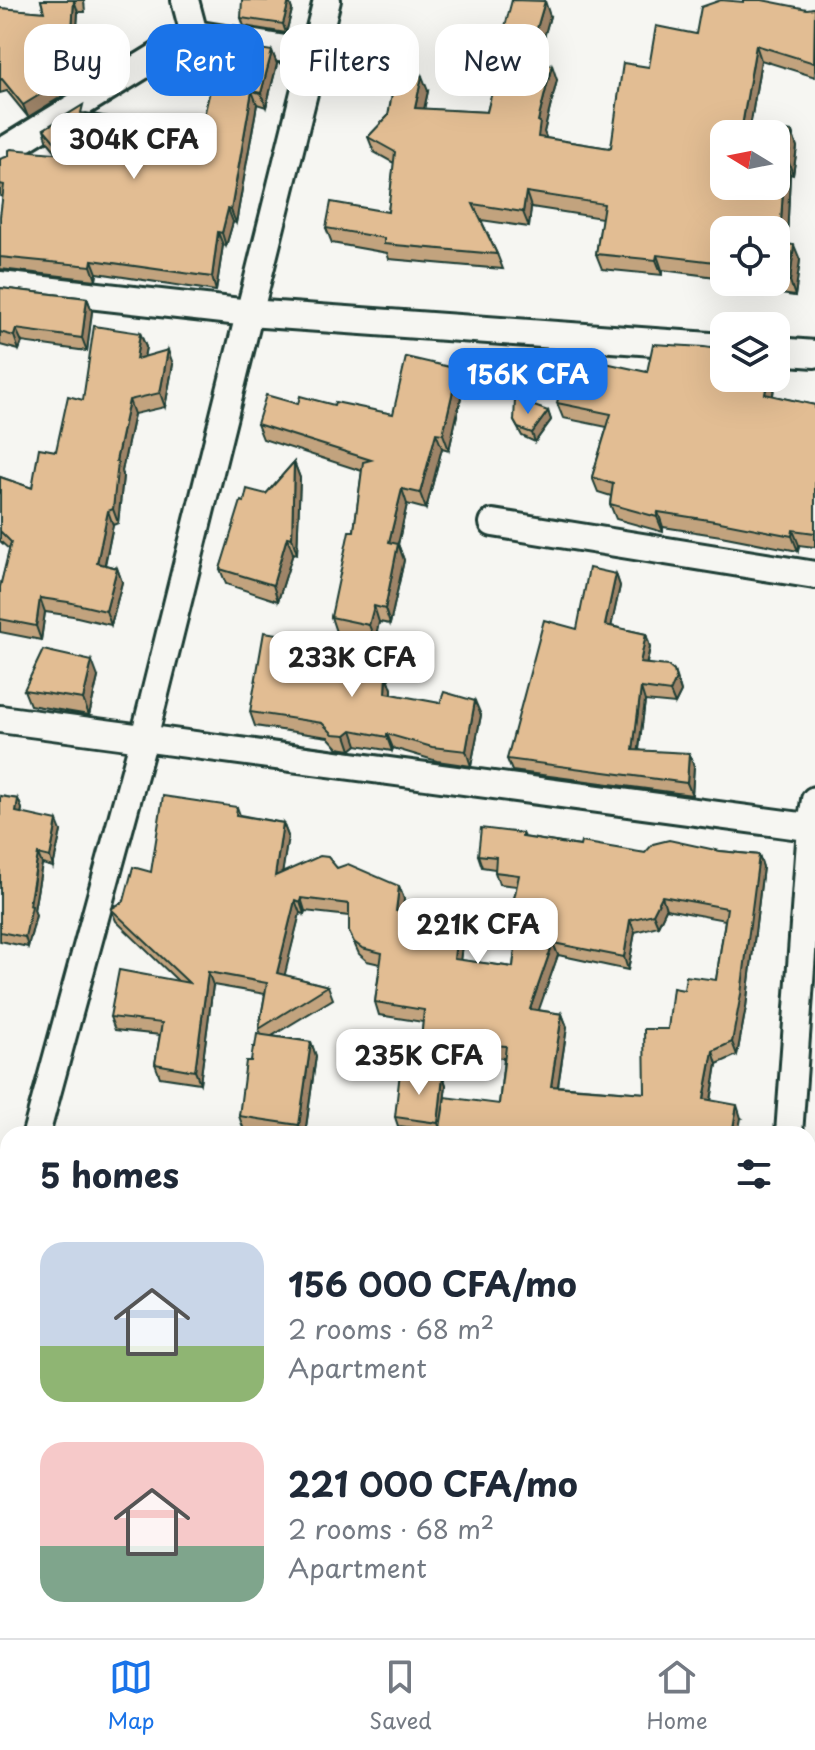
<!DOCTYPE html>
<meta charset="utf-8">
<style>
:root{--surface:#fff;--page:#f6f6f7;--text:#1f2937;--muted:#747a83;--line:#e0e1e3;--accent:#1a73e8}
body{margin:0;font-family:"Playpen Sans",sans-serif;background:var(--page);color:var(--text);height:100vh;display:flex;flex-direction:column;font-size:30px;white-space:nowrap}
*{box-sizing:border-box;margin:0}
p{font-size:26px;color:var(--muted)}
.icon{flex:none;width:44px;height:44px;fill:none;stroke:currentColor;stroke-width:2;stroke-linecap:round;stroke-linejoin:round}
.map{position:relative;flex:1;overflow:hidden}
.drawer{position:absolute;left:0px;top:1126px;width:816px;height:512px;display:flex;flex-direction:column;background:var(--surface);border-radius:24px 24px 0 0;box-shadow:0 8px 32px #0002}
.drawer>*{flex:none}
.guide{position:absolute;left:24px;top:24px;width:768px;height:72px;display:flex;gap:16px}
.needle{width:52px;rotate:280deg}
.buttons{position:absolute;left:710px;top:120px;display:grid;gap:16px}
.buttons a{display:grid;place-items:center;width:80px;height:80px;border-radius:16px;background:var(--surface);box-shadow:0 8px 32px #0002;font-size:40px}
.price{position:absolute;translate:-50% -68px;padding:0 18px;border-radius:16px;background:#fff;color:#222;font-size:26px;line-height:52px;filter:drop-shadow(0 2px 4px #0008)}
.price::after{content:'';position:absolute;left:50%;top:48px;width:24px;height:18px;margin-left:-12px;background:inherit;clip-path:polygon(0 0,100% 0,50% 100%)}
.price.current{background:var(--accent);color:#fff}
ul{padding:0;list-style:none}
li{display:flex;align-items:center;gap:24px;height:200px;padding:0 40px}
li span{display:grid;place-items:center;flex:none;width:224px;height:160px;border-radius:24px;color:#555}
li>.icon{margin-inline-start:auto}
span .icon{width:96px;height:96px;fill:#fffc;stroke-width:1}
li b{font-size:34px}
h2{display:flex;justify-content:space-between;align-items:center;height:96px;padding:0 40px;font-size:34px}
.chip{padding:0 28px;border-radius:24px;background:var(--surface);box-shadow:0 8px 32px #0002;font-size:28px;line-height:72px}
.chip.current{background:var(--accent);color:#fff}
.tabs{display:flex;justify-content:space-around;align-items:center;height:112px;border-top:2px solid var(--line);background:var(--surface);font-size:22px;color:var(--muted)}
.tabs a{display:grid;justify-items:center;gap:4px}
.tabs .current{color:var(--accent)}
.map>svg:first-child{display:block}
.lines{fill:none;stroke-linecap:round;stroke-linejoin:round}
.minor-casing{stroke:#1f3d34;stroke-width:32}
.minor{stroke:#f6f6f2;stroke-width:26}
.wall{fill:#c2a37e;stroke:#1f3d34;stroke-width:2;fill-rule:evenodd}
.shaded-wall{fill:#9e8467;stroke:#1f3d34;stroke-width:2}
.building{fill:#e2bd93;stroke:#1f3d34;stroke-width:2;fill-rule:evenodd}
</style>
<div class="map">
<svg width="815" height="1638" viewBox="0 0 815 1638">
<rect width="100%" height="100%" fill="#f6f6f2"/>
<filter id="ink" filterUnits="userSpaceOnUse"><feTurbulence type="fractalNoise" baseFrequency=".0125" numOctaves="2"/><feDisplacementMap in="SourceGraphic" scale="16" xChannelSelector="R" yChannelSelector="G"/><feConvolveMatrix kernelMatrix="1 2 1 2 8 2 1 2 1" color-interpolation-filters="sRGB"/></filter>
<g filter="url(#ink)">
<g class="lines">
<!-- minor casing -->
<g class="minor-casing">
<g id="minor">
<polyline points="185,0 194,34"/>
<polyline points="772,0 815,8"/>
<polyline points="0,153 194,34 315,54"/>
<polyline points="0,285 249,313 724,347"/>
<polyline points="776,351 815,354"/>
<polyline points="493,523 815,575"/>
<polyline points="0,719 815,828"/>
<polyline points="36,1134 144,738 327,0"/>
<polyline points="789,1134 811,827 815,800"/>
<polyline points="808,1204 815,1204"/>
<polyline points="0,1281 8,1248"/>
<polyline points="458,1630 474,1638"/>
<polyline points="742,1638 743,1630"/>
</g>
</g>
<!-- minor -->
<use href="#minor" class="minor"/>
</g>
<!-- wall -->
<g class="wall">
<polygon points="41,0 84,0 85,12 78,12 76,43 56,42 66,77 61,97 28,117 7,91 0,93 0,8 44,12"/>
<polygon points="289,1 292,10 286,33 244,26 241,18"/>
<polygon points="815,8 815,77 761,60 750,127 792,132 797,147 793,175 790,174 787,239 789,244 800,260 795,296 746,289 743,282 776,282 776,230 724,230 724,278 662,270 662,275 602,269 596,254 602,218 531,207 529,227 481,220 497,254 503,269 389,259 387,253 332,243 326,228 388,212 394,163 374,152 368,137 388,116 428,91 424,109 487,112 505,41 503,34 550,16 537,61 557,80 544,132 546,138 609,148 611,147 649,67 696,34"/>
<polygon points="272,51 277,64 266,107 257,104 236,223 233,222 226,246 223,245 216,291 97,273 96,280 0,269 0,217 3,197 0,196 0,159 58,154 48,142 44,129 86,113 200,133 213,76 207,70 202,57"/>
<polygon points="0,288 87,298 92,311 87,351 22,342 19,350 0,345"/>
<polygon points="140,333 146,347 144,357 173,364 165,407 134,414 122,471 123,476 118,523 113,525 105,565 117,568 122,582 111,625 73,616 45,612 41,640 0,632 0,587 10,550 0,541 0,477 32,488 56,451 83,400"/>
<polygon points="458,369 464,384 449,450 442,448 426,509 407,504 398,544 404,560 390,624 379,622 375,640 336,632 331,617 354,531 362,471 263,439 257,424 298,404 334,405 393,414"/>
<polygon points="647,372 775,378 773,396 815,405 815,547 799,545 798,551 721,536 663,527 663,532 616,519 610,504 611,496 598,492 592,477 607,427 563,418 557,403"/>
<polygon points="548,411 551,420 535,442 522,436 514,421"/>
<polygon points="294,462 300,478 297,554 293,553 278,601 226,584 220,569 244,502 266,494"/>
<polygon points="616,574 620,586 611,626 646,634 650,647 647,663 679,684 681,692 675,704 645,701 639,750 694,766 692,795 512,771 507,759 577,629"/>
<polygon points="296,648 359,667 361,670 387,675 392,689 392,694 481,715 471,766 437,761 393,748 392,751 357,745 351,750 338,748 328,737 255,726 250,712"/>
<polygon points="98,677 89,715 30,705 24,690"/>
<polygon points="0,796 18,799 22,809 21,814 61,831 53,867 42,864 34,910 36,915 28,947 0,941"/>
<path d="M 237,807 L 240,815 L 283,823 L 288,836 L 282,873 L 337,868 L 399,886 L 404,899 L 402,912 L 458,923 L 463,935 L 460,960 L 513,967 L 517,931 L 517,906 L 514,899 L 517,886 L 499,884 L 495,872 L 495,869 L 482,867 L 478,855 L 522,833 L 524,837 L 580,846 L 645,853 L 720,851 L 759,855 L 763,867 L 746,1007 L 737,1055 L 717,1064 L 711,1101 L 741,1118 L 440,1131 L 398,1126 L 395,1117 L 443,1076 L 446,1085 L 443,1108 L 499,1104 L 504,1058 L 426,1053 L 421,1040 L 423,1022 L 379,1015 L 375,1002 L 380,964 L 367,961 L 359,954 L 349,932 L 349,916 L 305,911 L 304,914 L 300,913 L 284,975 L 328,986 L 333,999 L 272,1036 L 311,1042 L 316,1056 L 305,1134 L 273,1134 L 244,1130 L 239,1116 L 251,1061 L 255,1047 L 261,1035 L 259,1029 L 265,994 L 213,985 L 200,1083 L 160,1077 L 155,1064 L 160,1035 L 115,1030 L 110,1017 L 178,981 L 116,921 L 111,909 L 124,901 L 151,872 ZM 666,909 L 725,920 L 716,980 L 684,990 L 668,1029 L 645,1093 L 558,1086 L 567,1027 L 562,1014 L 538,1010 L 558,955 L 628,970 L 635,932 L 658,926 Z"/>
<rect x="808" y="1263" width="7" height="59"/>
<polygon points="808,1399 815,1399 815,1503 808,1502"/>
</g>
<!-- shaded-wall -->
<g class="shaded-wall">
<polygon points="74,0 78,12 76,43 72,30"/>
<polygon points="289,1 292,10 286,33 283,24"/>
<polygon points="545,1 550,16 534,74 528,59"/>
<polygon points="51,30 66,77 61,97 28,117 23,105"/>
<polygon points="756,45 761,60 749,134 742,126"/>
<polygon points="272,51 277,64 266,107 261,93"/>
<polygon points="552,65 557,80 544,132 546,137 543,152 538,137 538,121"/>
<polygon points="422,76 428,91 421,123 415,108"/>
<polygon points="252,91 257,104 236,223 231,210"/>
<polygon points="792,132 797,147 793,175 788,160"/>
<polygon points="785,159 790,174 787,239 792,252 780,237"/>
<polygon points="526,192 531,207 529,227 523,212"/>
<polygon points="228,209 233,222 226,246 222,233"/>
<polygon points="218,232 223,245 216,291 212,277"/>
<polygon points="794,245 800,260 795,296 790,281"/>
<polygon points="657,255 662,270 662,275 656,260"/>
<polygon points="92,260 97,273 96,280 91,266"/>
<polygon points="87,298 92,311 87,351 82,338"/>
<polygon points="16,329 22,342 19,350 14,336"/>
<polygon points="140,333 146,347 141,373 136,359"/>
<polygon points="168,350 173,364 165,407 160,393"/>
<polygon points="458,369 464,384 449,450 443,434"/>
<polygon points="768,378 775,378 771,409 765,394"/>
<polygon points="129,400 134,414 122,471 123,476 118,523 113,509 116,461"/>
<polygon points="548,411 551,420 535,442 532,433"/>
<polygon points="436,433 442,448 426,509 420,493"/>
<polygon points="294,462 300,478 297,554 292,538"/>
<polygon points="402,489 407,504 395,558 389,542"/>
<polygon points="108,511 113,525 102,577 97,563"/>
<polygon points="658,512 663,527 663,532 657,517"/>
<polygon points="793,530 799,545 798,551 792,536"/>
<polygon points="287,537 293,553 278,601 273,585"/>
<polygon points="398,544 404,560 390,624 385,609"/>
<polygon points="117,568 122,582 111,625 106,611"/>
<polygon points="616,574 620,586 609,637 605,625"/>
<polygon points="40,598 45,612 41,640 36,626"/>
<polygon points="374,606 379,622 375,640 369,625"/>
<polygon points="646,634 650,647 644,675 640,663"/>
<polygon points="291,636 297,651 289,646"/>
<polygon points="92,661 98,677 89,715 83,699"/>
<polygon points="674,671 681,692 675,704 670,692"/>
<polygon points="387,675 392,689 391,708 386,693"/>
<polygon points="641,688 645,701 637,763 633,750"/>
<polygon points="475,701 481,715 471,766 466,751"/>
<polygon points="352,730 357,745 351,750 346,735"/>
<polygon points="387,734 393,748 392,751 387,737"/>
<polygon points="689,753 694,766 692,795 687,783"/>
<polygon points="18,799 22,809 19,822 16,812"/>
<polygon points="57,821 61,831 53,867 50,857"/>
<polygon points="283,823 288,836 280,888 275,876"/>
<polygon points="38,854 42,864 34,910 36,915 28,947 25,937"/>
<polygon points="759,855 763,867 746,1007 737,1055 732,1042"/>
<polygon points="399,886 404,899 401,924 396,911"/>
<polygon points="662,896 666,909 658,926 653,914"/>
<polygon points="301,898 305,911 304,914 300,902"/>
<polygon points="295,900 300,913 282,986 277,973"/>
<polygon points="630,920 635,932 628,970 624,957"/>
<polygon points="458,923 463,935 459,972 454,959"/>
<polygon points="553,943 558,955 535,1021 530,1009"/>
<polygon points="208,972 213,985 200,1083 195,1071"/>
<polygon points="562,1014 567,1027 556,1098 551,1086"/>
<polygon points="311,1042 316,1056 305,1134 302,1134 299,1125"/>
<polygon points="713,1051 717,1064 709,1112 704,1099"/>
<polygon points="443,1076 446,1085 441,1131 438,1123"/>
<polygon points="737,1105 741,1118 738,1134 732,1134"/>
<polygon points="815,1464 815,1497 812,1489"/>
<polygon points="139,1630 146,1630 144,1638 138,1636"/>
<polygon points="696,1630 702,1630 701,1638 695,1638"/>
</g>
<!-- building -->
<g class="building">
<polygon points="41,0 74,0 72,30 51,30 62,65 57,84 23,105 2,79 0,80 0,8 44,12"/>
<polygon points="242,0 289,1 283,24 241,18"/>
<path d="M 512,0 L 545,1 L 528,59 L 552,65 L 538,121 L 540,122 L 538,137 L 609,148 L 611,147 L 623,63 L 649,67 L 656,26 L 696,34 L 701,7 L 721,0 L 743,2 L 743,0 L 762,0 L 807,9 L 815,8 L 814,63 L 756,45 L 742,126 L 792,132 L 788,160 L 785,159 L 780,237 L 786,237 L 786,244 L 794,245 L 790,281 L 776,279 L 776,230 L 724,230 L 724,263 L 657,255 L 656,260 L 596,254 L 604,204 L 526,192 L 523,212 L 473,204 L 497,254 L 384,244 L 384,238 L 326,228 L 331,202 L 388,212 L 395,152 L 368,137 L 388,116 L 396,71 L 422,76 L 415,108 L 487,112 L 506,35 L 503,34 ZM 724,134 L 776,134 L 776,186 L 724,186 Z"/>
<polygon points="205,40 272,51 261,93 252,91 231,210 228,209 222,233 218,232 212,277 92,260 91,266 0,257 0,217 4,185 0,184 0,159 9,156 9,150 11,149 65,154 44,129 83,105 81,113 132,121 133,118 200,133 215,69 202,57 200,50 202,43"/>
<polygon points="0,288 87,298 82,338 16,329 14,336 0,332"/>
<polygon points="94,326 140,333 136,359 168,350 160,393 129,400 116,461 118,462 113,509 108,511 97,563 117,568 106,611 68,602 40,598 36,626 0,619 0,587 11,542 0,531 0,477 32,488 39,448 56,451 68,396 83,400"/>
<polygon points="653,344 704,347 724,350 724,378 768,378 765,394 815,405 815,533 793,530 792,536 715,521 658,512 657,517 610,504 613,484 592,477 611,414 557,403 568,355 647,372"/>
<polygon points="406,357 458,369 443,434 436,433 420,493 402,489 389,542 398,544 385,609 374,606 369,625 331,617 349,531 354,531 363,462 371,460 257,424 266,395 298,404 300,396 334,405 335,402 393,414"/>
<polygon points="515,399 548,411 532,433 518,428 514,421"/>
<polygon points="294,462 292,538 287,537 273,585 220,569 241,501 244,502 247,489 266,494"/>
<polygon points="589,568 616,574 605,625 646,634 640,663 668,666 674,671 676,679 670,692 641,688 633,750 689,753 687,783 507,759 544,620 577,629"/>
<polygon points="264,632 291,636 289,646 359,667 358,670 375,671 387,675 386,693 440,703 444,692 475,701 466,751 432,747 387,734 387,737 352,730 346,735 333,734 322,723 250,712"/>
<polygon points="43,650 92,661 83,699 24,690"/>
<polygon points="0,796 18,799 16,812 57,821 50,857 38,854 29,905 32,906 25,937 0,932"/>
<path d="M 163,796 L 237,807 L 236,815 L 283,823 L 275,876 L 320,856 L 328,857 L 337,868 L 348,864 L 399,886 L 396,911 L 458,923 L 454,959 L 513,967 L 517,931 L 517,903 L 514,899 L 519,875 L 495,872 L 496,857 L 478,855 L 481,828 L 522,833 L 522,837 L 580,846 L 581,842 L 645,853 L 653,844 L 669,840 L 720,851 L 759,855 L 741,994 L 732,1042 L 713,1051 L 704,1099 L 737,1105 L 732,1134 L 439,1134 L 445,1097 L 499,1104 L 506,1046 L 421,1040 L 424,1010 L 375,1002 L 382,953 L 362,948 L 354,942 L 349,932 L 349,904 L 301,898 L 300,902 L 295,900 L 277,973 L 328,986 L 259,1029 L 267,983 L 208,972 L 195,1071 L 155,1064 L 162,1023 L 110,1017 L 119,970 L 189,983 L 111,909 L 124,901 L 133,867 L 151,872 ZM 662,896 L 727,908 L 716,980 L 686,976 L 684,990 L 673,988 L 668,1029 L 644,1029 L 645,1093 L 551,1086 L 562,1014 L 530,1009 L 553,943 L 624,957 L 630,920 L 653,914 Z"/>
<polygon points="257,1034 311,1042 299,1125 239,1116 246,1061 251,1061 253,1047 255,1047"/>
<polygon points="400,1072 443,1076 438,1123 395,1117"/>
<rect x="808" y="1263" width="7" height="46"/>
<rect x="808" y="1399" width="7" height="60"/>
<polygon points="808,1462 815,1463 812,1489 808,1488"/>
<polygon points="808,1507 815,1509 815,1638 771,1638 773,1630 808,1630"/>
<polygon points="88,1630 139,1630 138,1636 147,1638 84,1638"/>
<polygon points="193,1630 205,1630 255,1638 193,1638"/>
<polygon points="357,1630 396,1630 433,1635 433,1638 355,1638"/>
<polygon points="594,1630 608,1630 663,1636 664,1630 696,1630 695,1638 593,1638"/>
</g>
</g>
</svg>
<div class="buttons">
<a><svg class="needle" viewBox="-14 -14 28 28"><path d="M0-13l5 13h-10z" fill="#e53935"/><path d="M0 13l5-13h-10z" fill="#747a83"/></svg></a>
<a><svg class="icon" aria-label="locate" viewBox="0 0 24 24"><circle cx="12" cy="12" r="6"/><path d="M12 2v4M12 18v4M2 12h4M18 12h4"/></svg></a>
<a><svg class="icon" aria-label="layers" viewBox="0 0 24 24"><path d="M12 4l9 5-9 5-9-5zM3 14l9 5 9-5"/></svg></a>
</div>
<b class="price" style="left:134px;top:181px">304K CFA</b>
<b class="price current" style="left:528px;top:416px">156K CFA</b>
<b class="price" style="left:352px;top:699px">233K CFA</b>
<b class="price" style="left:478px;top:966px">221K CFA</b>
<b class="price" style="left:419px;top:1097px">235K CFA</b>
<div class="guide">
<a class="chip">Buy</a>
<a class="chip current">Rent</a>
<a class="chip">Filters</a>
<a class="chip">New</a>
</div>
<section class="drawer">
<h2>5 homes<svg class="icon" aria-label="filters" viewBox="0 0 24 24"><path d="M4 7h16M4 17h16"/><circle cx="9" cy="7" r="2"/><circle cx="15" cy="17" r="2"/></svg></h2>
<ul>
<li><span style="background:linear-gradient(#c9d6e8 65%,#8fb573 0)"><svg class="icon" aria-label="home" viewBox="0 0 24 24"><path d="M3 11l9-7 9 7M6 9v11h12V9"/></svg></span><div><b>156 000 CFA/mo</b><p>2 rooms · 68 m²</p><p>Apartment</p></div></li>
<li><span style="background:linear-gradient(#f6c9c9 65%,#7fa58c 0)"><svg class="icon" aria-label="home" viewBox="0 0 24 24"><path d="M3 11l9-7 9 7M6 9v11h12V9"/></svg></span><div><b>221 000 CFA/mo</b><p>2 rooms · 68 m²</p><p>Apartment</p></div></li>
</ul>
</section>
</div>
<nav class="tabs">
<a class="current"><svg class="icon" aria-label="map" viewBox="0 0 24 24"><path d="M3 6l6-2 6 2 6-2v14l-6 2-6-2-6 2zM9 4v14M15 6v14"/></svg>Map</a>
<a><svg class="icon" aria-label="saved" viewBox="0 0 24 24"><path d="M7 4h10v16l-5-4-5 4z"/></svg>Saved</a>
<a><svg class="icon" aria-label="home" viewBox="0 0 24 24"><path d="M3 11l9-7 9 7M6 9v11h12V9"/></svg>Home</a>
</nav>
